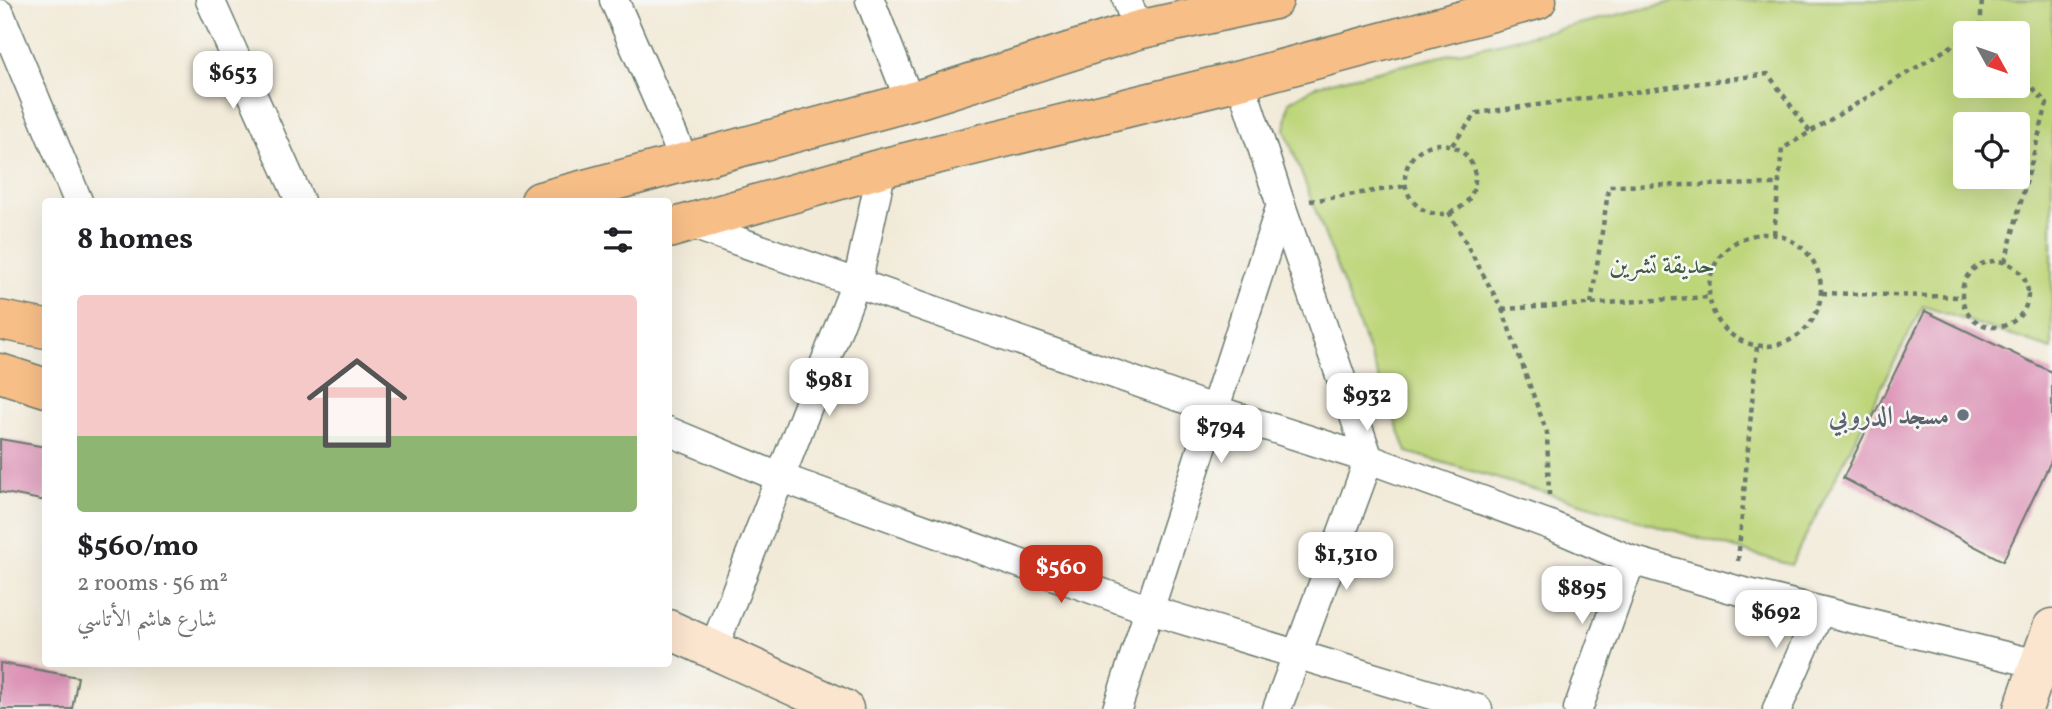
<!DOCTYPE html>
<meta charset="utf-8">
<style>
:root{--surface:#fff;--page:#f2f2f2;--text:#202124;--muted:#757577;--accent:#c8321e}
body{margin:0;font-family:Vollkorn,Amiri,serif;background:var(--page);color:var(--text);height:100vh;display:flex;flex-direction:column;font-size:26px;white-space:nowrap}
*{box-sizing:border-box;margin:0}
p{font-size:23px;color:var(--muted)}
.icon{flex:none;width:38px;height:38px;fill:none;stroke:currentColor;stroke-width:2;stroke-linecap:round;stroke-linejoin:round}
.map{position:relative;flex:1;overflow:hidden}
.details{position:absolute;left:42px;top:198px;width:630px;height:469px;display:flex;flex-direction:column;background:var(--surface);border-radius:7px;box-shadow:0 7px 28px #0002}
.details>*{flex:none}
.needle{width:46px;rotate:130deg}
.fabs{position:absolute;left:1953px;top:21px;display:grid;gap:14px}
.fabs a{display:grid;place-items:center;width:77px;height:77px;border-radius:7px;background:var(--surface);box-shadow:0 7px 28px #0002;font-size:35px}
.price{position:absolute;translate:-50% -60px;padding:0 16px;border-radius:14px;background:#fff;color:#222;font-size:23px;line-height:46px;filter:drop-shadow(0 2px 4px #0008)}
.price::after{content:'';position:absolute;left:50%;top:42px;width:21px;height:16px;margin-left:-10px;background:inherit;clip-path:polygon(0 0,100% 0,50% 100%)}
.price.active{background:var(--accent);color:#fff}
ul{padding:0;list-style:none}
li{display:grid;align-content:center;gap:14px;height:371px;padding:0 35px}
li span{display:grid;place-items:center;height:217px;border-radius:7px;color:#555}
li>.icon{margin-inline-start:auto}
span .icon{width:126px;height:126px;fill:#fffc;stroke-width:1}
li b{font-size:30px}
h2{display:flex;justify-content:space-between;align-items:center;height:84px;padding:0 35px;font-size:30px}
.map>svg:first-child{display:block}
.green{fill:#bed67a;stroke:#6e8a57;stroke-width:2;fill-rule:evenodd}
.building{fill:#dd94b8}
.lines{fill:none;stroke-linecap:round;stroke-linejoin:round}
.street-casing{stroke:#697a6d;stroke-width:31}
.secondary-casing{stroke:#697a6d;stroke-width:41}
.highway-casing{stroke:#697a6d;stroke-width:41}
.path{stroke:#697a6d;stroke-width:4.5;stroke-dasharray:5 5;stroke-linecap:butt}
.street{stroke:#fff;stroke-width:28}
.secondary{stroke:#fce5cf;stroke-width:38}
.highway{stroke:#f7be88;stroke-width:38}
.worship-dot{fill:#6b7280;stroke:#f6f6f2;stroke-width:2.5}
.labels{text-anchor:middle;stroke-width:5;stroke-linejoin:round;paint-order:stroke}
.park-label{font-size:26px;fill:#3f5c42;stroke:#f6f6f2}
.worship-label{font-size:26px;font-weight:bold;fill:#5b616d;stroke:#f6f6f2;text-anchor:end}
</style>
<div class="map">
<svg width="2052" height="709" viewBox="0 0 2052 709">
<rect width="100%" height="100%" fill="#f6f6f2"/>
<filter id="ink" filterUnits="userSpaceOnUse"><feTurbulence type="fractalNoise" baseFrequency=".0143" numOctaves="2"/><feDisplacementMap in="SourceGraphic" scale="14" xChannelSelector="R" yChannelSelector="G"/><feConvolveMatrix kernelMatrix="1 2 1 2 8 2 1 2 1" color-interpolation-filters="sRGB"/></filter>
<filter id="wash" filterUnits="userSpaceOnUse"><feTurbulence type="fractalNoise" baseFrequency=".00686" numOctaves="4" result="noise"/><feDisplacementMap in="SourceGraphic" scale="28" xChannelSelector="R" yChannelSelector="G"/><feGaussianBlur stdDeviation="1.57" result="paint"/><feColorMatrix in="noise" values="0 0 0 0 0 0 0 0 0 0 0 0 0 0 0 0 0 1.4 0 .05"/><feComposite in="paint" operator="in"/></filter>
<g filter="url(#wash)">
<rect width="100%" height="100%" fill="#f2ead8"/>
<!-- green -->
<path class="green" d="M 1681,0 L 2052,0 L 2052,349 L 1923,306 L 1791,565 L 1407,452 L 1285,130 L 1289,102 L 1318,85 ZM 1965,33 L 2018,33 L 2018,86 L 1965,86 ZM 1965,124 L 2018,124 L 2018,177 L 1965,177 Z"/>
<g id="blocks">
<!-- building -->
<g class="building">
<polygon points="1925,311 2052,372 2052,459 2003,561 1843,478"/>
<polygon points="0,439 46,447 46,501 0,492"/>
<polygon points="0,663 78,677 72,709 0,709"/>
</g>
</g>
</g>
<g filter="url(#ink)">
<use href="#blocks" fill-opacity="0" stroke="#697a6d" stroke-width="2"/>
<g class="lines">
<!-- street casing -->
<g class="street-casing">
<g id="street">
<polyline points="210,0 300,201"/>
<polyline points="614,0 685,162"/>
<polyline points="870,0 910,102"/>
<polyline points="1127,0 1138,30"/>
<polyline points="0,14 78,201"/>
<polyline points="1240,80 1281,205 1369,459 1277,709"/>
<polyline points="690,224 1213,409 1369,459 1550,525 1631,560 1736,590 2038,664"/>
<polyline points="668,431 779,477 1150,610 1478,709"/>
<polyline points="713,650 859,275 882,168"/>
<polyline points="1117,709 1281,205"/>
<polyline points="1578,709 1631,560"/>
<polyline points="1777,709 1820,611"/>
</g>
</g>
<!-- secondary casing -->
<g class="secondary-casing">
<g id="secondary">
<polyline points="668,629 844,709"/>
<polyline points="2023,709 2052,628"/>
</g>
</g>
<!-- highway casing -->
<g class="highway-casing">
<g id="highway">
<polyline points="540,201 910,102 1138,30 1274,0"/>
<polyline points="668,229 882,168 1240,80 1537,0"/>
<polyline points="0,320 46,329"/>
<polyline points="0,373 46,388"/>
</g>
</g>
<!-- path -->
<g class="path">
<polyline points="1973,33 1980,29 1982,0"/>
<circle cx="1440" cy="179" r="35"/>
<polyline points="1452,145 1477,113 1768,74 1810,132"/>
<polyline points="1310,201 1406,186"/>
<polyline points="1449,212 1502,309 1547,433 1549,495"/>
<circle cx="1765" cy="290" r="56"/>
<polyline points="1774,234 1782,149 1965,38"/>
<circle cx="1995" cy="294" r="33"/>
<polyline points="2005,262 2047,104 2018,71"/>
<polyline points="1822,293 1961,297"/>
<polyline points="1591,304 1609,186 1779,184"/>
<polyline points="1502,309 1709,297"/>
<polyline points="1738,561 1757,346"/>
</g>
<!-- street -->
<use href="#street" class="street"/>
<!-- secondary -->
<use href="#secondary" class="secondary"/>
<!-- highway -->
<use href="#highway" class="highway"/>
</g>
</g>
<!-- markers -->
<circle class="worship-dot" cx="1963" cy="415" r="7"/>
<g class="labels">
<!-- park labels -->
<g class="park-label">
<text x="1662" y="273">حديقة تشرين</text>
</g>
<!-- worship labels -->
<g class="worship-label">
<text x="1949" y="424">مسجد الدروبي</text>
</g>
</g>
</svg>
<div class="fabs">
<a><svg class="needle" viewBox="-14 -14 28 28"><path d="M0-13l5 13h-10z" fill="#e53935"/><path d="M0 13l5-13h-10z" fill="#757577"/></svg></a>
<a><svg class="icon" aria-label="locate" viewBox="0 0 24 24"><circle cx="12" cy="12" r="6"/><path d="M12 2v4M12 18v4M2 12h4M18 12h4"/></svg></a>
</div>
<b class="price" style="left:233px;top:111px">$653</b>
<b class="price" style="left:829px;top:418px">$981</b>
<b class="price" style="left:1367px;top:433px">$932</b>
<b class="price" style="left:1221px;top:465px">$794</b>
<b class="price" style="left:1346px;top:592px">$1,310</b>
<b class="price active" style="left:1061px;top:605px">$560</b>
<b class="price" style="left:1582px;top:626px">$895</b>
<b class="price" style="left:1776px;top:650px">$692</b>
<section class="details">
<h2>8 homes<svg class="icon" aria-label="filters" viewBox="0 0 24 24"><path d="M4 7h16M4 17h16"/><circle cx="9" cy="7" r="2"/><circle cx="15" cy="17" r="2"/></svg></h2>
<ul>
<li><span style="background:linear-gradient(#f6c9c9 65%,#8fb573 0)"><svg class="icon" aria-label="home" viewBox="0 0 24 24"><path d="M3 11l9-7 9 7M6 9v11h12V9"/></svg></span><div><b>$560/mo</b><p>2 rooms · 56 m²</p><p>شارع هاشم الأتاسي</p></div></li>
</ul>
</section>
</div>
